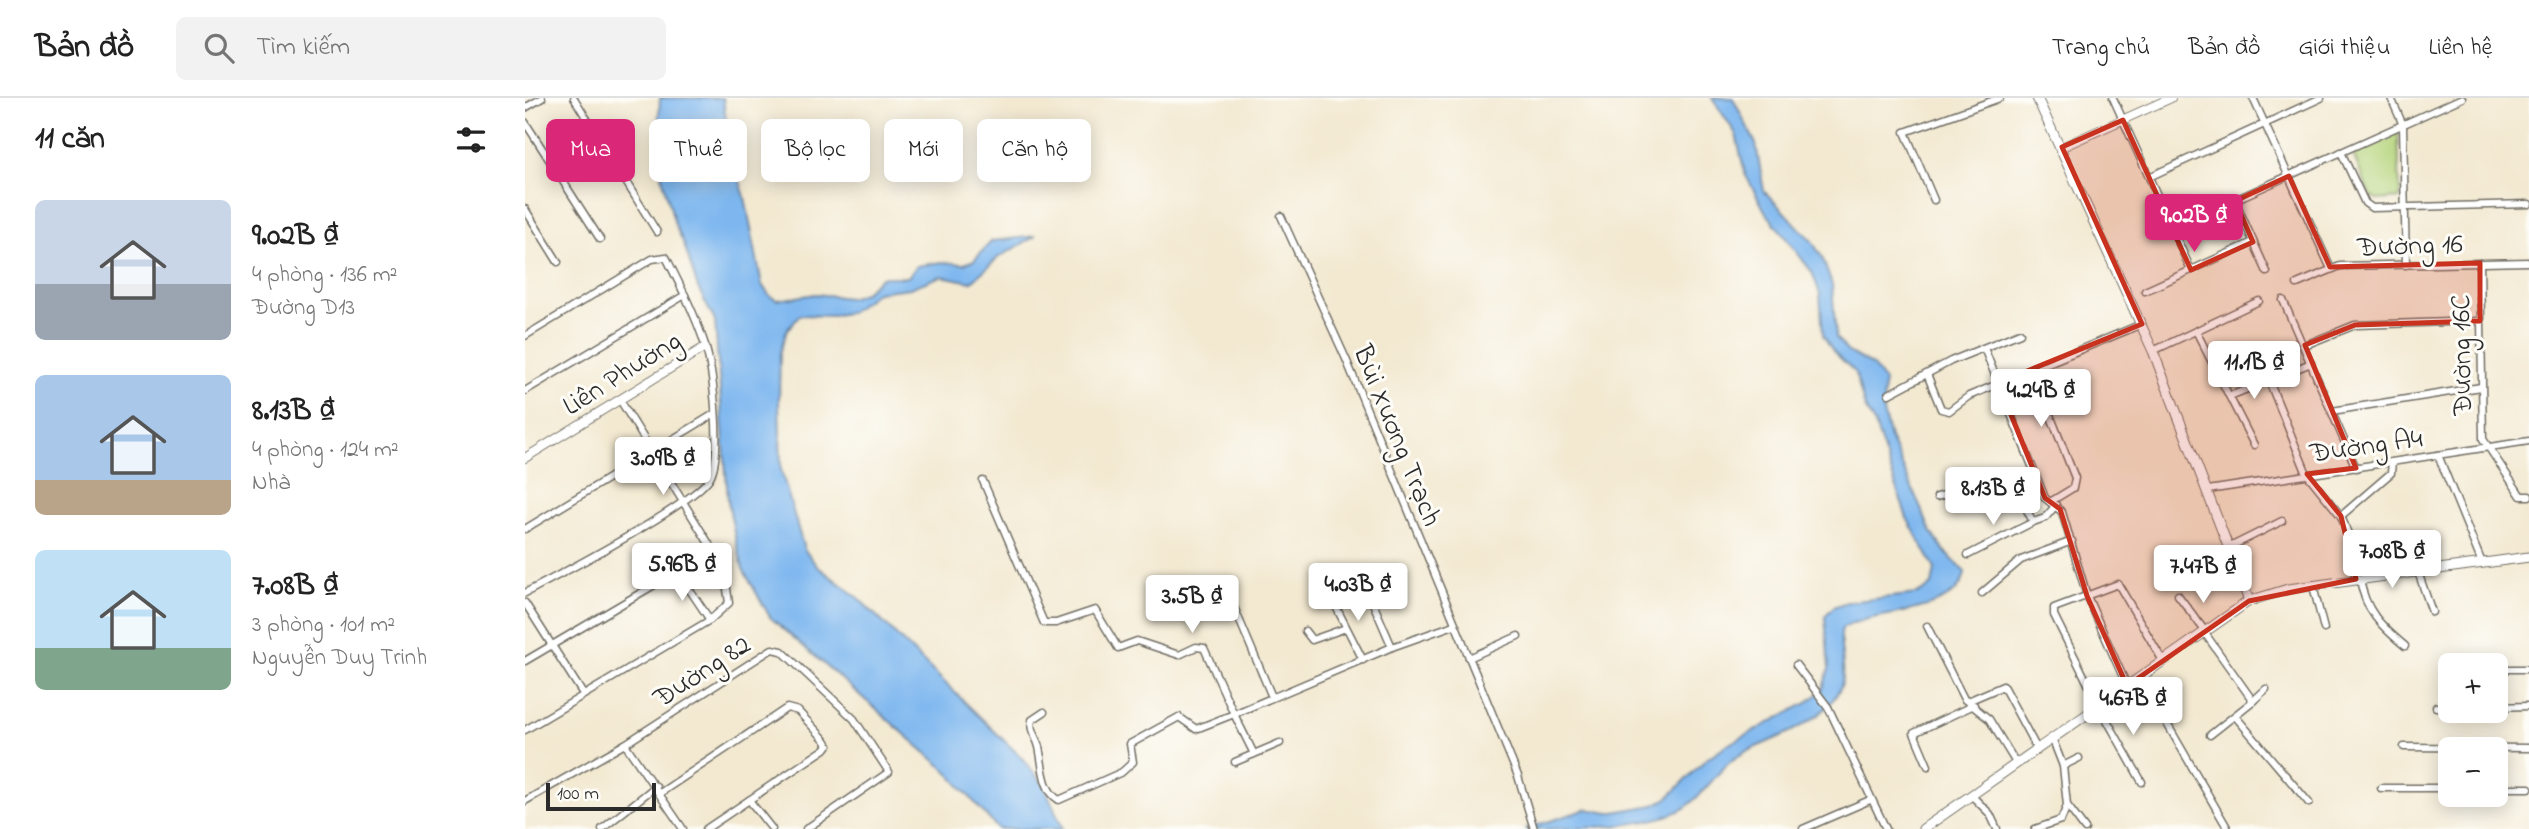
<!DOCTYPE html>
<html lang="vi">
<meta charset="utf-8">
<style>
:root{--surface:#fff;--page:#f2f2f2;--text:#222;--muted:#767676;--line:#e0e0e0;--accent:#db2777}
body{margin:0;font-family:"Indie Flower",sans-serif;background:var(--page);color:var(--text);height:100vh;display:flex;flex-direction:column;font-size:26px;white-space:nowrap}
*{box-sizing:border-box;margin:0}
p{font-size:23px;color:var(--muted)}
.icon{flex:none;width:38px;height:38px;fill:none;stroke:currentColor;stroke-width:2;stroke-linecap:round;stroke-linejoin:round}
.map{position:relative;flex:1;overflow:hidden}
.details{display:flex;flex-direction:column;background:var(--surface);width:525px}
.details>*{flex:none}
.guide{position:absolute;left:21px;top:21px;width:665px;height:63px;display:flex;gap:14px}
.controls{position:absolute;left:1913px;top:555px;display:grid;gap:14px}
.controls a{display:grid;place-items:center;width:70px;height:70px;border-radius:10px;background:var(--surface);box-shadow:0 4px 18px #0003;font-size:35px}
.scale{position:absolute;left:21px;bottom:18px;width:110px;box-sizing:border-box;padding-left:7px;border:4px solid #2b2b2b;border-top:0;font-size:19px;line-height:24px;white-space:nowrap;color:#2b2b2b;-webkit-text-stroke:5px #fdfcf7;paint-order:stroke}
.price{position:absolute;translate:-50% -60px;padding:0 16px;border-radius:7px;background:#fff;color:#222;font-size:23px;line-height:46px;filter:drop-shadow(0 2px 4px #0008)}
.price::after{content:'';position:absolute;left:50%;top:42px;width:21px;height:16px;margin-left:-10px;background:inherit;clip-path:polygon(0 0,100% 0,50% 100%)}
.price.selected{background:var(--accent);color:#fff}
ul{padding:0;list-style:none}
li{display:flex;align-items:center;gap:21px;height:175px;padding:0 35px}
li span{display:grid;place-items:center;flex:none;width:196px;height:140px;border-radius:10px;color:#555}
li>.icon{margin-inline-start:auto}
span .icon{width:84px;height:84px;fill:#fffc;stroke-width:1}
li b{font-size:30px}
h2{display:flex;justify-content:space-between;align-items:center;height:84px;padding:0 35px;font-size:30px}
.pill{padding:0 24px;border-radius:10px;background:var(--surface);box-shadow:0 4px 18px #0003;font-size:24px;line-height:63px}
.pill.selected{background:var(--accent);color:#fff}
header{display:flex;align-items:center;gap:42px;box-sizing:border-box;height:98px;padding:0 35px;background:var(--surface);border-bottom:2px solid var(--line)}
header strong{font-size:33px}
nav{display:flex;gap:38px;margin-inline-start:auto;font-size:24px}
.search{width:490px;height:63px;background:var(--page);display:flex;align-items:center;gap:18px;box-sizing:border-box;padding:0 24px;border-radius:10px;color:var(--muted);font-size:26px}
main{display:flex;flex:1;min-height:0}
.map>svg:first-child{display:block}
.green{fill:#b5d47c;stroke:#708054;stroke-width:2}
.water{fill:#7eb7ef;stroke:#54718d;stroke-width:2}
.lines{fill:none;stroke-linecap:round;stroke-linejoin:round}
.minor-casing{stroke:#716e65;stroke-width:9}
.tertiary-casing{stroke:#716e65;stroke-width:10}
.secondary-casing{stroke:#716e65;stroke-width:11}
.minor{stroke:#fff;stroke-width:6}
.tertiary{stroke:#fff;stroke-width:8}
.secondary{stroke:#fff;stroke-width:9}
.marked{fill:#c8321e;fill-opacity:0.2;stroke:#c8321e;stroke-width:5;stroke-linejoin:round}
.labels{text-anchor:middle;stroke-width:6;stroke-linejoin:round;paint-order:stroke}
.street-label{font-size:28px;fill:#2b2b2b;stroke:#fdfcf7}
</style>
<header>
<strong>Bản đồ</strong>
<div class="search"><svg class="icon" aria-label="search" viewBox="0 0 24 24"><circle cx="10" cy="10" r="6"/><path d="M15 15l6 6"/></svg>Tìm kiếm</div>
<nav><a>Trang chủ</a><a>Bản đồ</a><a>Giới thiệu</a><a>Liên hệ</a></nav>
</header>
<main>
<section class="details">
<h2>11 căn<svg class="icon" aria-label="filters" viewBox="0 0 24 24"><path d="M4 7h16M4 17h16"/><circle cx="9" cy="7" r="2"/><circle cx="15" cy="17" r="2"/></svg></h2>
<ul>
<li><span style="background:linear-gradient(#c9d6e8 60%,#9aa5b1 0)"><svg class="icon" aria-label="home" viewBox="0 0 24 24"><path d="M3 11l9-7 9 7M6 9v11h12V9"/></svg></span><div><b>9.02B ₫</b><p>4 phòng · 136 m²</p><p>Đường D13</p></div></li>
<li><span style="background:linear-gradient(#a9c7e8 75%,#b9a48a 0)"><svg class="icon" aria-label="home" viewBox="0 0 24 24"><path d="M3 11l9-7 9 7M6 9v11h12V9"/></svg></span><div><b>8.13B ₫</b><p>4 phòng · 124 m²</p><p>Nhà</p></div></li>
<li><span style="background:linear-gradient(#bfe0f5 70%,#7fa58c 0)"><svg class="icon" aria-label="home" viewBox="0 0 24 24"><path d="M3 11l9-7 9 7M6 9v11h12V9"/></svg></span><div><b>7.08B ₫</b><p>3 phòng · 101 m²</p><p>Nguyễn Duy Trinh</p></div></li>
</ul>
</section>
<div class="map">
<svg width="2004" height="731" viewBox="0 0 2004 731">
<rect width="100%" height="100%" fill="#fdfcf7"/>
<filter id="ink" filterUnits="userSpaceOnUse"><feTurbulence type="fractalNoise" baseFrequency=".0143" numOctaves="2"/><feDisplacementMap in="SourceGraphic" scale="14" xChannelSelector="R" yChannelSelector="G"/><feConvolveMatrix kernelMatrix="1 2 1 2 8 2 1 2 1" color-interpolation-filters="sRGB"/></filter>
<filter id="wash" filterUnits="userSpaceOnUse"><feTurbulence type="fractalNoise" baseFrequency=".00686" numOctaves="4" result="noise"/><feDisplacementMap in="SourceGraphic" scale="28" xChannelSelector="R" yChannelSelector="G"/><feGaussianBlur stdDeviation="1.57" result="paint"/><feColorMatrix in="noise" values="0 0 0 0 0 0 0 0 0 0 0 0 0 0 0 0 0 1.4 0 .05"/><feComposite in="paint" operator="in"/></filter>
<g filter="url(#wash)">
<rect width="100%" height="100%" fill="#f3e9d1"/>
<!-- green -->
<polygon class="green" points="1873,33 1875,100 1853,102 1845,98 1828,56"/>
<!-- water -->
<g class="water">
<polygon points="135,0 198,0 205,51 220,99 237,187 245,198 252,202 291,196 324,200 339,195 356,179 383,179 392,168 417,164 439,166 449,162 467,143 511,138 474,159 446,184 416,178 385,190 352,194 326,214 306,218 275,217 262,232 255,254 254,303 256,372 279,451 292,468 331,498 496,659 519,687 538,731 473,731 422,673 245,519 218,471 211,444 203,403 190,223 173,190 159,146 150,127 135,70 132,48"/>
<path d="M 1187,0 L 1208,0 L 1231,46 L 1239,93 L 1286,142 L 1297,159 L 1307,187 L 1311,239 L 1322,253 L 1348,268 L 1359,283 L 1358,314 L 1365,340 L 1406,433 L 1421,455 L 1440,474 C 1434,519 1346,512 1317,530 C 1312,549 1323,570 1316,588 C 1300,625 1255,638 1222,653 C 1197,664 1182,694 1160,710 C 1124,731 1045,731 1000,731 L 1062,711 L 1084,715 L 1129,707 L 1143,700 L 1181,661 L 1200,648 L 1280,606 L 1297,593 L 1304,571 L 1300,518 L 1308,509 L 1322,504 L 1392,496 L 1407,487 L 1410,471 L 1382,420 L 1350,327 L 1340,310 L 1330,274 L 1308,253 L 1298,237 L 1295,196 L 1287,174 L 1240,113 L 1220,76 L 1211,36 Z"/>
</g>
</g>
<g filter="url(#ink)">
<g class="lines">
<!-- minor casing -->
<g class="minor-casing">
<g id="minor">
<polyline points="49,0 132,134"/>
<polyline points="1588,0 1666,172"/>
<polyline points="1728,0 1806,171"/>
<polyline points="1866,0 1878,27 1881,167"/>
<polyline points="0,10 17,0"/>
<polyline points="0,24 75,141"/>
<polyline points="1816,54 1840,105 1847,110 2004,106"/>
<polyline points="1624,79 1796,0"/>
<polyline points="1409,102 1380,34 1475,0"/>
<polyline points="1710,103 1742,174"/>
<polyline points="0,111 33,164"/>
<polyline points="756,118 821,261 993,678 1009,731"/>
<polyline points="1647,130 1937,0"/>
<polyline points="1955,165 1958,341 1996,398 2004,398"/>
<polyline points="1772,186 1815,168 2004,164"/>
<polyline points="1620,193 1728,144"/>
<polyline points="1758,202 1831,370"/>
<polyline points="1671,233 1729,347"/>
<path d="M 0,238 L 127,161 L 141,159 C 155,187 170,216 180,247 C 188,272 198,356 185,379 C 172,405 32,478 0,495"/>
<polyline points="1780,247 1830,227 1955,223"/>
<polyline points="1459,250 1520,400 1537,414 1562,498 1602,588"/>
<polyline points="1628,253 1734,203"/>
<polyline points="1507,271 1550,380 1548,390 1525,404"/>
<polyline points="1402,276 1416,311 1424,313 1444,298 1617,226"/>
<polyline points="1744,283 1782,376 1816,418 1826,443 1831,481"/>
<polyline points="0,293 160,197"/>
<polyline points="1364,296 1426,263 1495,235"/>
<polyline points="1705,298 1786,265"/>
<polyline points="1807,313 1956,289"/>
<polyline points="1913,357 1957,465"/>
<polyline points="458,383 519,525 531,525 570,512 593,550 612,543 654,557 671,549 679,550 709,616 867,549 929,527"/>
<polyline points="1683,392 2004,343"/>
<polyline points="1412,399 1484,377 1508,424 1520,420 1531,407"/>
<polyline points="1816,418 1866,375 1867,364"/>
<polyline points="0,431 189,316"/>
<polyline points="1705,449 1757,423"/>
<polyline points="1443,457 1508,424"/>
<polyline points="152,473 185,522"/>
<polyline points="1893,474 1907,514"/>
<path d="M 1835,481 C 1840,513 1856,528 1880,548"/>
<polyline points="1788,488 1799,531"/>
<polyline points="841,489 867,549"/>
<polyline points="1457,495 1496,462 1547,443"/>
<polyline points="1653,497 1680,533"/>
<polyline points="806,499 838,562"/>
<polyline points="0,505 58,596"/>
<polyline points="709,509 747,599"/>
<polyline points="1402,528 1439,601 1464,621 1491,665"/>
<polyline points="780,533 787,542 821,530"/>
<polyline points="1679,534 1728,603 1685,637"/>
<polyline points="944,560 993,538"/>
<polyline points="0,563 187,453"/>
<polyline points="1271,567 1303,609 1361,731"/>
<polyline points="1970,571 2004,571"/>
<polyline points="1615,579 1703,731"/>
<polyline points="1443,603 1478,588 1512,651"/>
<polyline points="1728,603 1741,591"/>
<polyline points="1911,609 1925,609"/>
<polyline points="1970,609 2004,608"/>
<path d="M 519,614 L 507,622 C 504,633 512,639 514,649 C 518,666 517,692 534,702 L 597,674 L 608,664 L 605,646 L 654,619 L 671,631 L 709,616 L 729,656"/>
<polyline points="1710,618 1784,705"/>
<polyline points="0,632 185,522 204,505 199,470 95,302"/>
<polyline points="1527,640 1538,668 1542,707 1560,731"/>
<polyline points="100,646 158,731"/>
<polyline points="1879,649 2004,650"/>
<polyline points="710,664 755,645"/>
<polyline points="1403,668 1389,635 1449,607"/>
<polyline points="1538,668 1554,660"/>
<polyline points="1617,684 1574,608 1529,517 1529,510 1593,486 1638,563"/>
<polyline points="1856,690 1925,690"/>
<polyline points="1970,690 2004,690"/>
<polyline points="135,695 262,610 273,613 300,642 303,647 300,651 181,731"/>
<polyline points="1446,697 1465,716 1472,731"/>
<polyline points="224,702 247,731"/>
<polyline points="0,703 100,646 247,551 257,553 329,621 364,674 281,731"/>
<polyline points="77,731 131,688"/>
<polyline points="1278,731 1345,702"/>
<polyline points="1510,731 1536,722 1542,708"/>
</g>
</g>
<!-- tertiary casing -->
<g class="tertiary-casing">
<g id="tertiary">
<polyline points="1537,49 1646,0"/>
<polyline points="0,360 180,249"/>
</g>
</g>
<!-- secondary casing -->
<g class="secondary-casing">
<g id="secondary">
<polyline points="1512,0 1628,253 1724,503"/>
<polyline points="1398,731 1724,503 1763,491 2004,459"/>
</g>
</g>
<!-- minor -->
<use href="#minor" class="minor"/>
<!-- tertiary -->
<use href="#tertiary" class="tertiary"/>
<!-- secondary -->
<use href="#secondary" class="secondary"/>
</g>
</g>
<!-- marked area -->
<path class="marked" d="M 1598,22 L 1666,172 L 1728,144 L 1710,103 L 1764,78 L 1805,169 L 1955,165 L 1955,223 L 1830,227 L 1780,247 L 1831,370 L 1782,376 L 1816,418 L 1831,481 L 1724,503 L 1602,588 L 1562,498 L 1535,411 L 1520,400 L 1473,285 L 1617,226 L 1537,49 Z"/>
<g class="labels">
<!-- street labels -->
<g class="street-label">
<text transform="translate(1885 146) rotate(-2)" y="10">Đường 16</text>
<text transform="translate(1935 257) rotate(-91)" y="10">Đường 16C</text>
<text transform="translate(96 274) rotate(-32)" y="10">Liên Phường</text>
<text transform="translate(874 337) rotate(68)" y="10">Bùi Xương Trạch</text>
<text transform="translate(1841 346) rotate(-8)" y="10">Đường A4</text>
<text transform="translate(176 572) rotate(-33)" y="10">Đường 82</text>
</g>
</g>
</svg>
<div class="controls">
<a>+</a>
<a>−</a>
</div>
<div class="scale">100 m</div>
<b class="price selected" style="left:1669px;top:156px">9.02B ₫</b>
<b class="price" style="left:1729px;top:303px">11.1B ₫</b>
<b class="price" style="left:1516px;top:331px">4.24B ₫</b>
<b class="price" style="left:138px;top:399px">3.09B ₫</b>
<b class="price" style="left:1468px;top:429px">8.13B ₫</b>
<b class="price" style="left:1867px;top:492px">7.08B ₫</b>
<b class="price" style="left:157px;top:505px">5.96B ₫</b>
<b class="price" style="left:1678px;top:507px">7.47B ₫</b>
<b class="price" style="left:833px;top:525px">4.03B ₫</b>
<b class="price" style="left:667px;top:537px">3.5B ₫</b>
<b class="price" style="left:1608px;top:639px">4.67B ₫</b>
<div class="guide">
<a class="pill selected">Mua</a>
<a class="pill">Thuê</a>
<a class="pill">Bộ lọc</a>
<a class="pill">Mới</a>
<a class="pill">Căn hộ</a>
</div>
</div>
</main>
